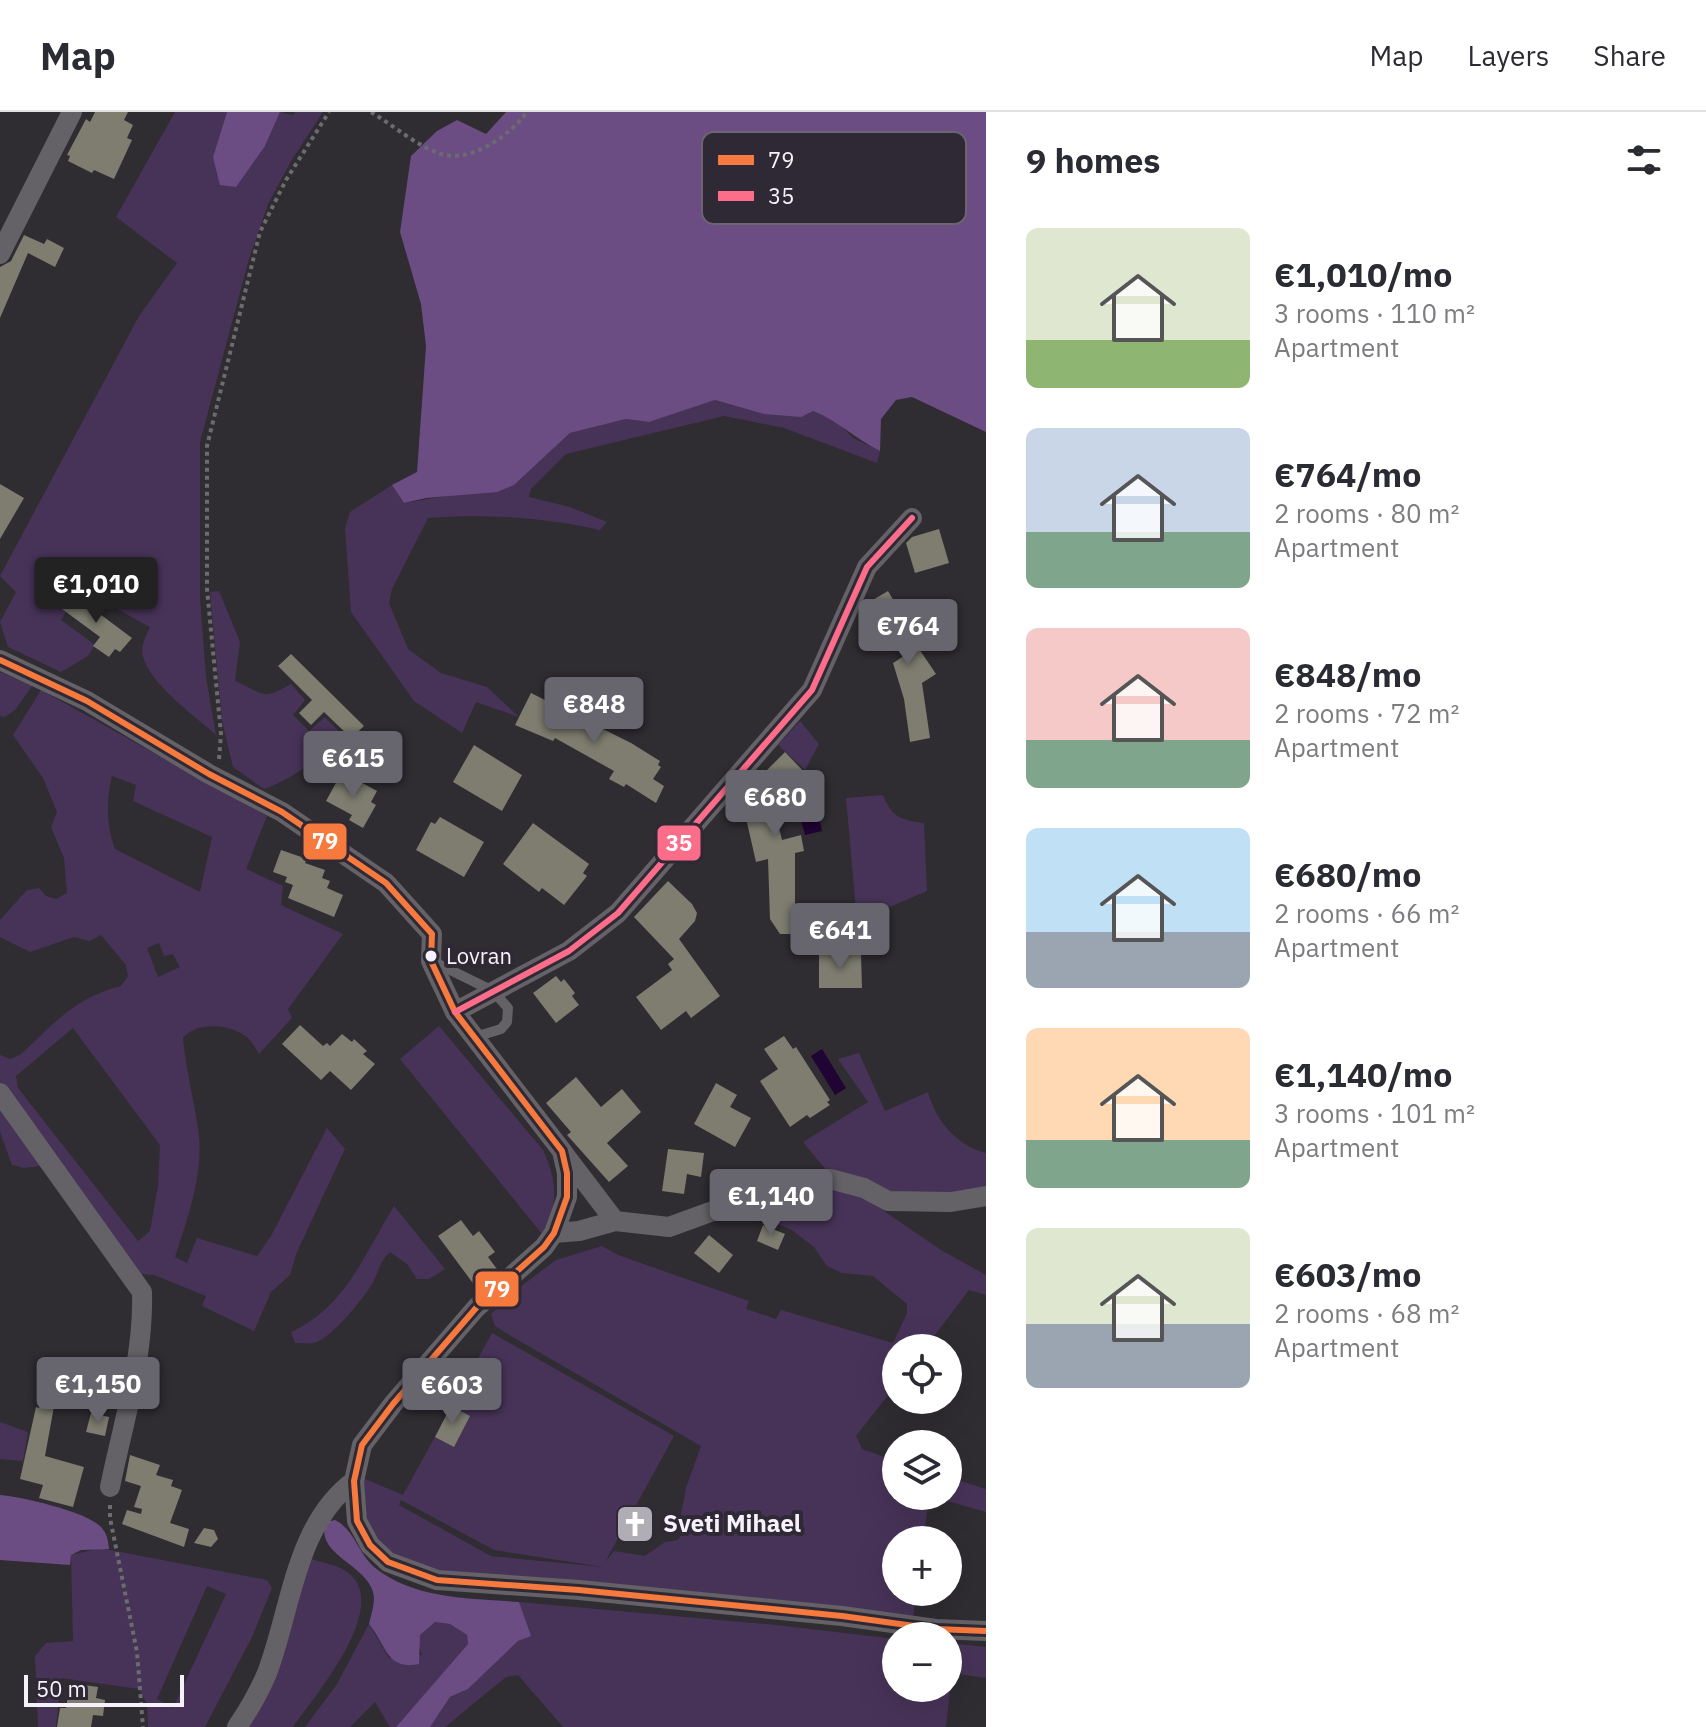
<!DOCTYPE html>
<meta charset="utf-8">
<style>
:root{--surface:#fff;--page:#f2f2f3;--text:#2b2b33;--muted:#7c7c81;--line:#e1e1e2;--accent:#67666e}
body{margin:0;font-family:"IBM Plex Sans",sans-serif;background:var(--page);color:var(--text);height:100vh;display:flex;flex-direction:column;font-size:30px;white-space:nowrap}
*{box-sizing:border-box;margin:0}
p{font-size:26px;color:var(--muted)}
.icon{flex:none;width:44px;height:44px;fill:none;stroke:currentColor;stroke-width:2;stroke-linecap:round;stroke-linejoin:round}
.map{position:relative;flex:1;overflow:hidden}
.side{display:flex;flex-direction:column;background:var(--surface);width:720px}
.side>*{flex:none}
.buttons{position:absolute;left:882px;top:1222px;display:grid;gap:16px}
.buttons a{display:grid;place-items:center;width:80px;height:80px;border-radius:50%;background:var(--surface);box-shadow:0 8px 32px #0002;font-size:40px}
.scale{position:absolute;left:24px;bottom:20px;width:160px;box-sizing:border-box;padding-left:8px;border:4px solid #f6f2fb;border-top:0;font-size:22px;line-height:28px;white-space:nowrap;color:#f6f2fb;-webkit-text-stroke:6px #2f2935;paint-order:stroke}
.price{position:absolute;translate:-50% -68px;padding:0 18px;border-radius:8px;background:var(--accent);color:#fff;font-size:26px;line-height:52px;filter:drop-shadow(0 2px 4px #0008)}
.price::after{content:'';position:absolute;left:50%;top:48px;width:24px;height:18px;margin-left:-12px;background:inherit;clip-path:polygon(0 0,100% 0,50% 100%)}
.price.on{background:#222;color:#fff}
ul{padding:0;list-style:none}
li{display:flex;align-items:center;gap:24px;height:200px;padding:0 40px}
li span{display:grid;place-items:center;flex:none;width:224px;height:160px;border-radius:12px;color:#555}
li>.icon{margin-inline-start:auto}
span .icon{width:96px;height:96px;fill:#fffc;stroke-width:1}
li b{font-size:34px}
h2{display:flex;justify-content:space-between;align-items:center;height:96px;padding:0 40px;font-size:34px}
header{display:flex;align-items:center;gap:48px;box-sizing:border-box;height:112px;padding:0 40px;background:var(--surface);border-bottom:2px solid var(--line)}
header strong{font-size:38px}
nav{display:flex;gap:44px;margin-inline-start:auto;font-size:28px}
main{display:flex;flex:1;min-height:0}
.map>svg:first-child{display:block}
.green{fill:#473358;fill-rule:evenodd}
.forest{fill:#6b4d83}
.water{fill:#200433}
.building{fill:#7e7d70}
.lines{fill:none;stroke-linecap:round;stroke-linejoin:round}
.path{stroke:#6c6b6e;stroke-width:4;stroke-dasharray:4 4;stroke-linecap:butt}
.service{stroke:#646266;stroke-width:10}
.minor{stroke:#646266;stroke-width:20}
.bus-1-casing{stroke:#2f2935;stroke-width:12}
.bus-2-casing{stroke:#2f2935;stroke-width:12}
.bus-1{stroke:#f6793e;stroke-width:6}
.bus-2{stroke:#fb6d88;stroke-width:6}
.bus-dot{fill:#f6f2fb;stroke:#2f2935;stroke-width:3}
.labels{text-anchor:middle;stroke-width:8;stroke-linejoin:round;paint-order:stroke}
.bus-label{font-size:22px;fill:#f6f2fb;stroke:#2f2935;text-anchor:start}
.poi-label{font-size:24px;font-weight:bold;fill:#f6f2fb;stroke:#2f2935;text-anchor:start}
.key{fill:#2f2935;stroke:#6b6570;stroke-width:2}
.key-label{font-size:22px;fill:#f6f2fb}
.line-badge{stroke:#2f2935;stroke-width:3}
.badge-label{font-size:22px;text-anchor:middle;font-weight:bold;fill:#fff}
</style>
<header>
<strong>Map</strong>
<nav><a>Map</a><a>Layers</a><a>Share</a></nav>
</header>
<main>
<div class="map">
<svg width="986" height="1615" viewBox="0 0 986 1615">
<rect width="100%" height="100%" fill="#2f2c32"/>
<!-- green -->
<g class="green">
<path d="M 175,0 L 227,0 L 213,45 L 265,34 L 280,0 L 293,3 L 295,0 L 323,0 L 291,49 L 268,92 L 249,147 L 200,330 L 200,486 L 206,565 L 216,623 C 195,604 151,573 143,545 C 140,535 146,524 150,515 L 80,477 L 61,508 L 95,533 L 88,544 L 61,560 L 8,535 L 0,510 L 16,480 L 0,464 L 139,204 L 177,151 L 116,105 Z"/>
<path d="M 715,288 L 764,302 L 813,299 L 835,307 L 853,326 L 880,339 L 877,351 L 784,316 L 724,304 L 566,342 L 531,377 L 529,385 L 570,395 L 607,410 L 600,418 C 543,405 487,402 428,406 L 392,477 L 389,491 L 408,537 L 441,561 L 487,575 L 519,605 L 476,590 L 462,621 L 414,589 L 351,500 L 345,416 L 350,400 L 392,373 L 404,391 L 514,373 L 570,321 L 626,307 L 649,310 Z"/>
<path d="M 219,479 L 240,530 L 235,569 C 264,581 260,590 291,572 L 305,588 L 293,603 L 309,619 L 325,605 L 349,630 C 319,644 295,666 264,677 L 233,655 L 222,609 L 210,480 Z"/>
<polygon points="0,560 32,574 15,598 5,605 0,604"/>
<path d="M 41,578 L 267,704 L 246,757 L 283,774 L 281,793 L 343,822 L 288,897 L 292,906 L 259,942 C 256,937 252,930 248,926 C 231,912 197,909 183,926 C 186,959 195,991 199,1024 C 203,1066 187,1107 175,1145 L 187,1151 L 197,1126 L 257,1144 L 271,1124 L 327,1016 L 345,1037 L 297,1140 L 290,1163 L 271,1180 L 254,1219 L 202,1194 L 206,1184 L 154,1163 L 139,1162 L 0,976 L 0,943 L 11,947 L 21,942 C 55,911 74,886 121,874 L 128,864 L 126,853 L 101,823 L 89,829 L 74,825 L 30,840 L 0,825 L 0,808 L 27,778 L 39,776 L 46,784 L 56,787 L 67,781 L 64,746 L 51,715 L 57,700 L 43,666 L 13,623 ZM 112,664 L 136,673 L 133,689 L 212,725 L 200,780 L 115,737 C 106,712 106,689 112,664 ZM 159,831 L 164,844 L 173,842 L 180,855 L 158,865 L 147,836 ZM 73,916 L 160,1033 L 158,1074 L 150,1119 L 138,1129 L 18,976 L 16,964 Z"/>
<polygon points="800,609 819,632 805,658 778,633"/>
<path d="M 883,683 C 892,705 900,708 924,711 L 927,779 L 857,809 L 846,686 Z"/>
<path d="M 439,914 L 543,1038 C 557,1068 559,1092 542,1122 L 400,947 Z"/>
<path d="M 859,941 L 885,999 L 928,980 C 936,1009 956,1033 986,1041 L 986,1076 L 898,1087 L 830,1063 L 803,1030 L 868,990 L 838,947 Z"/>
<polygon points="0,994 47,1053 24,1056 12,1053 0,1020"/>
<path d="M 832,1078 L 862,1084 L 941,1138 L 986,1163 L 986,1183 L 969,1178 L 925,1236 L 896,1236 L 896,1273 L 856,1324 L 862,1337 L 896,1349 L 896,1384 L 948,1384 L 948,1365 L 986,1377 L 986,1400 L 937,1386 L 928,1395 L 923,1428 L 896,1428 L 896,1480 L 916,1480 L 913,1507 L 418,1458 L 379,1431 L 367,1407 L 358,1364 L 403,1383 L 492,1221 L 674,1324 L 605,1450 L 614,1439 L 645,1444 L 665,1430 L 678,1428 L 686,1415 L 680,1407 L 686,1376 L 701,1334 L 506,1221 L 495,1214 L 491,1202 L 524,1172 L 556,1148 L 602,1134 L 618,1143 L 749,1189 L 746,1197 L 776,1207 L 781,1198 L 893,1231 L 907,1201 L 907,1192 L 873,1164 L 842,1161 L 827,1154 L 814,1135 L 792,1118 L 745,1100 L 767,1097 L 765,1089 ZM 401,1388 L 494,1438 L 603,1455 L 491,1444 L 399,1393 Z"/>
<path d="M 394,1094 L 445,1157 L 429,1167 L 417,1167 L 407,1152 L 390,1140 C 379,1150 379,1160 372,1172 C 362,1188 332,1226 314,1231 C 309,1232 301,1231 295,1231 L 291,1220 C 345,1196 365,1141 394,1094 Z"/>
<polygon points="0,1310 28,1320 23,1349 0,1347"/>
<path d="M 100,1436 L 267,1468 L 272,1476 L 253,1523 L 205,1615 L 148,1615 L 147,1592 L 139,1577 L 61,1566 L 56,1615 L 38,1615 L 35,1544 L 46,1531 L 73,1529 L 71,1443 ZM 207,1474 L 226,1482 L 173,1596 L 157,1587 Z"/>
<path d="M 311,1447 C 324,1451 340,1453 351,1463 C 388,1498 315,1584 293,1615 L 245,1615 Z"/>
<polygon points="519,1490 776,1513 896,1527 896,1576 948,1576 948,1531 986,1535 986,1566 952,1561 946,1615 563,1615 518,1563 506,1565 445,1615 430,1615 450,1585 468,1577 518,1529 530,1524"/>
<polygon points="435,1510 450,1512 467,1523 468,1532 396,1615 390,1615 375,1590 350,1615 305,1615 337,1572 369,1512 389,1546 422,1543 418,1532 420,1523"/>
</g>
<!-- forest -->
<g class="forest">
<polygon points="227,0 280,0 265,34 236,75 220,73 213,45"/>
<path d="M 506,0 L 986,0 L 986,320 L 912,285 L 896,288 L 881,307 L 880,339 C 855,327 839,309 813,299 L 801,305 L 764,302 L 715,288 L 649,310 L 626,307 L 570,321 L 514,373 L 497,380 L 426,386 L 404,391 L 392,373 L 417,360 L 426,234 L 421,192 L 400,120 L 411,44 L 437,19 L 457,8 L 486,22 Z"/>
<path d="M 0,1383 C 22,1385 84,1399 100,1414 C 107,1421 108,1427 109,1437 L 81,1438 L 71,1443 L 70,1453 L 0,1448 Z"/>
<path d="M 335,1408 C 354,1417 358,1441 374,1455 C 415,1488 470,1486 519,1490 L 531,1524 L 518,1529 L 468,1577 L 450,1585 L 430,1615 L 396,1615 L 468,1532 L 467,1523 L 450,1512 L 435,1510 L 420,1523 L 419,1552 C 386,1559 386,1532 369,1512 C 371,1502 376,1490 373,1480 C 365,1452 314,1442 326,1410 Z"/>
</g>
<!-- water -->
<g class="water">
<polygon points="815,689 822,719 805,723 797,693"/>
<polygon points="822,937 846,976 835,983 811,944"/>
</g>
<!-- building -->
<g class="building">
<polygon points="95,0 128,0 124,8 133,13 127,26 132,28 114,67 94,58 92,61 68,49 70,44 67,43 86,7 90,10"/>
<polygon points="24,123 44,132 47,127 64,136 55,155 28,141 0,206 0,155 11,149"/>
<polygon points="0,372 24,386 0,427"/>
<polygon points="939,417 949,451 915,461 906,431 912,425"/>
<polygon points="69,479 132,526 120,540 115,537 109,545 93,534 100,525 58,494"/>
<polygon points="888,479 910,517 907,519 936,562 922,571 930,626 910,630 904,587 893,551 904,544 871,489"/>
<polygon points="291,542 364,614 351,626 324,600 311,613 299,601 312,588 278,554"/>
<polygon points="531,581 631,631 660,649 658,653 661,655 653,667 664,674 656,691 626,672 624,675 609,667 614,659 555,626 553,629 515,613"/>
<polygon points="474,633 522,663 502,699 453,670"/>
<polygon points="785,640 808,664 774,696 782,728 801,723 804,739 795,741 795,822 780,822 770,807 768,747 756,750 741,684"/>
<polygon points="342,660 377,679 371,690 376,693 363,716 349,708 352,703 326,689"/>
<polygon points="440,705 484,730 464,765 416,738 431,710 435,712"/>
<polygon points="533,711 589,752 583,761 587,764 564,793 542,776 539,780 503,752"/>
<polygon points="281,738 307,747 305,751 325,758 322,766 330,769 327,776 343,783 334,805 288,786 293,773 285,770 287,765 273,760"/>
<polygon points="668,769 692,792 697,801 695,809 679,827 720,884 691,906 686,899 661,918 636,885 672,858 668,852 674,847 634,805"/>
<polygon points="819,841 861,841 862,876 819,876"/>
<polygon points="556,864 561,870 564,867 575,881 572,884 579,893 556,911 533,881"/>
<polygon points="300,913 323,934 327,931 330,934 342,922 352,930 354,927 367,939 363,942 375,952 351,978 330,959 321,968 282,932"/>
<polygon points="784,924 793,937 796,935 830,988 827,990 830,993 810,1006 807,1003 790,1015 760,969 778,957 764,937"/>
<polygon points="576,965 601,995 622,977 641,1000 607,1031 628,1054 609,1070 567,1023 571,1020 546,991"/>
<polygon points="716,971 737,983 730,995 751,1006 735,1035 694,1012"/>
<polygon points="668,1037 704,1041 701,1065 687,1062 684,1082 662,1079"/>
<polygon points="461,1108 473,1124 479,1119 495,1140 488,1145 497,1157 475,1174 438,1124"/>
<polygon points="763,1113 785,1122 778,1138 757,1129"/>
<polygon points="709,1123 733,1143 719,1161 694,1141"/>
<polygon points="44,1275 57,1278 45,1344 84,1355 73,1395 39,1386 43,1373 20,1367 36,1295 39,1296"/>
<polygon points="451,1294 470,1304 454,1335 435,1325"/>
<polygon points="91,1301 109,1305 105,1324 86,1320"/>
<polygon points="130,1343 160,1353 156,1363 173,1368 171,1374 182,1378 170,1411 189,1417 184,1435 122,1412 127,1398 141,1402 142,1397 134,1395 141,1374 125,1369"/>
<polygon points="629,1398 651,1410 642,1426 620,1414"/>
<polygon points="204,1416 214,1418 218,1427 211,1435 194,1431"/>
<polygon points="70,1571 98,1575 96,1586 105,1588 103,1604 93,1603 91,1615 57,1615 60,1596 66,1596"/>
</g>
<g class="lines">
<!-- path -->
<g class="path">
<path d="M 371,0 C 391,12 420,36 441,42 C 472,51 510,23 527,0"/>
<polyline points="219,647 221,622 207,477 207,334 260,120 286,68 329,0"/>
<polyline points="110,1393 110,1406 137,1540 143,1615"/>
</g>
<!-- service -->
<polyline class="service" points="434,850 493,879 508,896 507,910 501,917 475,925"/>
<!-- minor -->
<g class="minor">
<polyline points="0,142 72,0"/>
<polyline points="0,548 87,589 209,662 282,700 386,771 432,822 431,849 455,900 562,1039 567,1061 567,1085 554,1121 544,1135 476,1196 393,1292 362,1333 354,1369 357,1409 370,1433 388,1450 437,1468 579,1478 842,1504 936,1517 986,1519"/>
<polyline points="455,900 569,839 618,801 812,578 867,455 912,406"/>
<path d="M 0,981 L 142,1180 C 144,1246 123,1311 110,1375"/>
<polyline points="564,1042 615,1109"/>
<polyline points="554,1121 579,1119 615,1109 669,1115 787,1072 830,1067 864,1076 888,1089 951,1090 986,1084"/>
<path d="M 237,1615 C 248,1599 259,1580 267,1561 C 291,1499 295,1412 354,1369"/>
</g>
<!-- bus-1 casing -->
<g class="bus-1-casing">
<polyline id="bus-1" points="0,548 87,589 209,662 282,700 386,771 432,822 431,849 455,900 562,1039 567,1061 567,1085 554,1121 544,1135 476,1196 393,1292 362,1333 354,1369 357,1409 370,1433 388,1450 437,1468 579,1478 842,1504 936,1517 986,1519"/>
</g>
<!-- bus-2 casing -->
<g class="bus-2-casing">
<polyline id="bus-2" points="455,900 569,839 618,801 812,578 867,455 912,406"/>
</g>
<!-- bus-1 -->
<use href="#bus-1" class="bus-1"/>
<!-- bus-2 -->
<use href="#bus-2" class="bus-2"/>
</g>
<!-- icons -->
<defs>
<g id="church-square" transform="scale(2)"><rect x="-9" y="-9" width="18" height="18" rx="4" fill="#b0adb5" stroke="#2f2935"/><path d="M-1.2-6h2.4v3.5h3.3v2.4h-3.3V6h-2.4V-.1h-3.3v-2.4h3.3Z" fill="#fff"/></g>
</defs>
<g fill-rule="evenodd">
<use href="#church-square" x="635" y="1412"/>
</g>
<!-- markers -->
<circle class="bus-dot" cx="431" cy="844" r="7"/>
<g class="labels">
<!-- bus labels -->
<g class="bus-label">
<text x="446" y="852">Lovran</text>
</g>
<!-- poi labels -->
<g class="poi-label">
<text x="663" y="1420">Sveti Mihael</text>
</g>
</g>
<!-- legend -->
<rect x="702" y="20" width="264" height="92" rx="12" class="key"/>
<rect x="718" y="43" width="36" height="10" fill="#f6793e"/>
<rect x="718" y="79" width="36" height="10" fill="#fb6d88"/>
<g class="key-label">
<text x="768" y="56">79</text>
<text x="768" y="92">35</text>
</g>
<g class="line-badge">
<rect x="302" y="710" width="46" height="39" rx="8" fill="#f6793e"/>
<rect x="656" y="712" width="46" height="38" rx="8" fill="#fb6d88"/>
<rect x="474" y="1158" width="46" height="38" rx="8" fill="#f6793e"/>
</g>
<g class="badge-label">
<text x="325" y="737">79</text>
<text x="679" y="739">35</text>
<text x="497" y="1185">79</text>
</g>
</svg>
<div class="buttons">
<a><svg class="icon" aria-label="locate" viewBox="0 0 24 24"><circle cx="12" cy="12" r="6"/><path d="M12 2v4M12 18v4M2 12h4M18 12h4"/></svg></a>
<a><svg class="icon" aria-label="layers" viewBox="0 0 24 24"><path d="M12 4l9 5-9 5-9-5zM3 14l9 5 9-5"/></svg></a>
<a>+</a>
<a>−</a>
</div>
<div class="scale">50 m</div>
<b class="price on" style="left:96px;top:513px">€1,010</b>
<b class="price" style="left:908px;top:555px">€764</b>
<b class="price" style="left:594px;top:633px">€848</b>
<b class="price" style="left:353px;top:687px">€615</b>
<b class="price" style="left:775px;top:726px">€680</b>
<b class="price" style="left:840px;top:859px">€641</b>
<b class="price" style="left:771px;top:1125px">€1,140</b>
<b class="price" style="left:98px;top:1313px">€1,150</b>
<b class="price" style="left:452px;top:1314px">€603</b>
</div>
<section class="side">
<h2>9 homes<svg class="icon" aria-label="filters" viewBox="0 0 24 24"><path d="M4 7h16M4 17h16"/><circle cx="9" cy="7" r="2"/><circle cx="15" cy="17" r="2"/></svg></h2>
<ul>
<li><span style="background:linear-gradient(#dfe7d0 70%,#8fb573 0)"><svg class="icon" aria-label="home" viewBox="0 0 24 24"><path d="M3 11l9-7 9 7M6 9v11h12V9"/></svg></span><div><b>€1,010/mo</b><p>3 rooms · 110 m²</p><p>Apartment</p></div></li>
<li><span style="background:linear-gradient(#c9d6e8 65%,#7fa58c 0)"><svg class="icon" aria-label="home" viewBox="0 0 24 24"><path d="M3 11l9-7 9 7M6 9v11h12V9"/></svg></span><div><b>€764/mo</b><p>2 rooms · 80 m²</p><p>Apartment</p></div></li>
<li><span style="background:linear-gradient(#f6c9c9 70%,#7fa58c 0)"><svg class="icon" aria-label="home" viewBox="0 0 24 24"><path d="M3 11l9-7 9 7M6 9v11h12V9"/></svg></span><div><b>€848/mo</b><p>2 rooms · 72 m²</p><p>Apartment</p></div></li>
<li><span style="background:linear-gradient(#bfe0f5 65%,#9aa5b1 0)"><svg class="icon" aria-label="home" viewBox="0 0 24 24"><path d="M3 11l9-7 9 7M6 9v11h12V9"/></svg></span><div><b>€680/mo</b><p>2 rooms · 66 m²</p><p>Apartment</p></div></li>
<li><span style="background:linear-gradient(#ffd9b3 70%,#7fa58c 0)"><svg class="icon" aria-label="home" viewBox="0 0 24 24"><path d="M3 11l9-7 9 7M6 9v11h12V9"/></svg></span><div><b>€1,140/mo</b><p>3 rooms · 101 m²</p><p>Apartment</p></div></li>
<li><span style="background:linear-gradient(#dfe7d0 60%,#9aa5b1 0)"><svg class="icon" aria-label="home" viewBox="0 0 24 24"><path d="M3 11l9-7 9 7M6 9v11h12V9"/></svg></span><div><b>€603/mo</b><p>2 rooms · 68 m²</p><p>Apartment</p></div></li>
</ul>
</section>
</main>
